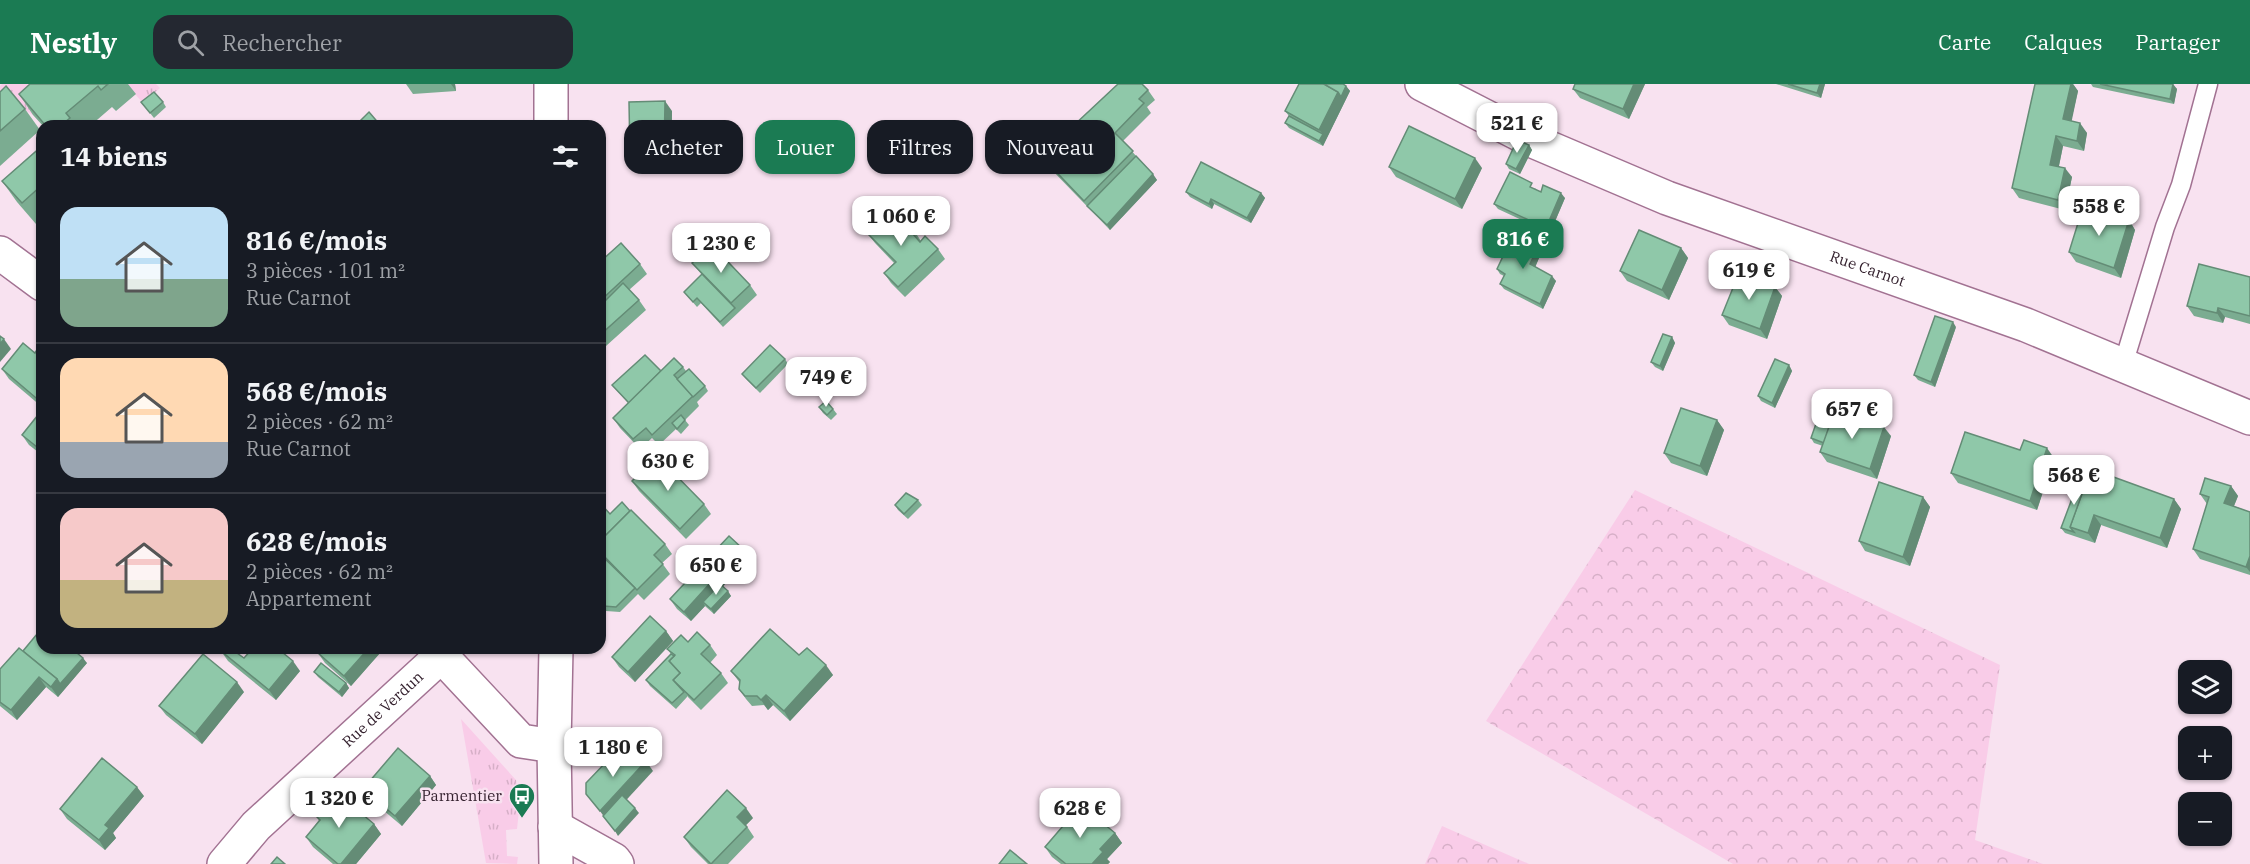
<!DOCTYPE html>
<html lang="fr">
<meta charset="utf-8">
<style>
:root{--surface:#171b24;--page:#242831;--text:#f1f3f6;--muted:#9ea1a6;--line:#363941;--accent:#1b7b53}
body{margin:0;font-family:"IBM Plex Serif",serif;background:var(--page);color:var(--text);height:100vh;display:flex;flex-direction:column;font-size:22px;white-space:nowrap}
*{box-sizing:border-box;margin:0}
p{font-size:20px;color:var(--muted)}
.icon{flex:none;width:33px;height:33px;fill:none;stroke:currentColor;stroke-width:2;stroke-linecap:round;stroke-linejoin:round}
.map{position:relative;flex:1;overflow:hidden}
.drawer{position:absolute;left:36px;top:36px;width:570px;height:534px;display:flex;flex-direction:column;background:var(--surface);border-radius:18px;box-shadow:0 2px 4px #0004}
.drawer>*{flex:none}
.banner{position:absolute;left:624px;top:36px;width:570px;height:54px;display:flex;gap:12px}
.buttons{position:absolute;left:2178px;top:576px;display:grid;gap:12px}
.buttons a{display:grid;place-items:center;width:54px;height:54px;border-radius:12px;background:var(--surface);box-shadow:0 2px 4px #0004;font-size:30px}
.price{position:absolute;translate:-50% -51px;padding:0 14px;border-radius:12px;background:#fff;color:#222;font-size:20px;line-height:39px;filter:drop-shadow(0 2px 3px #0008)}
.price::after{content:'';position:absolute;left:50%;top:36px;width:18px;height:14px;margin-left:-9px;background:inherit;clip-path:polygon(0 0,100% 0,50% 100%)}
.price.on{background:var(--accent);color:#fff}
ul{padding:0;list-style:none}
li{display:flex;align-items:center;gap:18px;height:150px;padding:0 24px}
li+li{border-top:2px solid var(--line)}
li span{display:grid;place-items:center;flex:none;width:168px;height:120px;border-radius:18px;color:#555}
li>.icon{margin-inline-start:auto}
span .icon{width:72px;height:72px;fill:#fffc;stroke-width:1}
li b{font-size:26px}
h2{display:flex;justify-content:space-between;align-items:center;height:72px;padding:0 24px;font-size:26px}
.tag{padding:0 21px;border-radius:18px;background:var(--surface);box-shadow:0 2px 4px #0004;font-size:21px;line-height:54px}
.tag.on{background:var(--accent);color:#fff}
header{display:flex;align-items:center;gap:36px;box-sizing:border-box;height:84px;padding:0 30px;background:var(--accent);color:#fff}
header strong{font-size:28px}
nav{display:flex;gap:33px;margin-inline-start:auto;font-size:21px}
.search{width:420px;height:54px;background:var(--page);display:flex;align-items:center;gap:15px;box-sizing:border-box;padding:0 21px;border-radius:18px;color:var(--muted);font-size:22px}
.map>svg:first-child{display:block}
.grass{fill:url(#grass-tufts)}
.forest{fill:url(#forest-crowns)}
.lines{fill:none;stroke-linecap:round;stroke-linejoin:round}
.service-casing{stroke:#a27292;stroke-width:21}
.minor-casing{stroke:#a27292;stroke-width:36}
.tertiary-casing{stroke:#a27292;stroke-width:36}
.service{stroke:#fff;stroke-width:18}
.minor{stroke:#fff;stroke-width:33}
.tertiary{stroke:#fff;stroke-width:33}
.wall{fill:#7bac91}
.shaded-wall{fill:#648c76}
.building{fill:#8fc8a9;stroke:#648c76;stroke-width:1.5}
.labels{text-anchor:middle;stroke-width:5;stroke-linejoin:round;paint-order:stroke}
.street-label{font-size:15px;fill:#34212e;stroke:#f8e2f0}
.poi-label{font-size:15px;fill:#34212e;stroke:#f8e2f0;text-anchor:end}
</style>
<header>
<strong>Nestly</strong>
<div class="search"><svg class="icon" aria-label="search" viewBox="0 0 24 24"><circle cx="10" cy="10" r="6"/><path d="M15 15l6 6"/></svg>Rechercher</div>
<nav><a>Carte</a><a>Calques</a><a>Partager</a></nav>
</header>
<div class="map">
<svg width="2250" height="780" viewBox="0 0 2250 780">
<defs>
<pattern id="grass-tufts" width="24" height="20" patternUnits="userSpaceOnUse" patternTransform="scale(1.5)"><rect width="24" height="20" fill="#f9cce8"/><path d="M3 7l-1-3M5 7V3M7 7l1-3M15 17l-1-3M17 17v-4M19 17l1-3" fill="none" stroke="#d6afc7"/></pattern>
<pattern id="forest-crowns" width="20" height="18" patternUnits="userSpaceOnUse" patternTransform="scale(1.5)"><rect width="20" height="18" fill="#f9cce8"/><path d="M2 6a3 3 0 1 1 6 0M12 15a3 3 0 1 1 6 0" fill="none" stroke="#d6afc7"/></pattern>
</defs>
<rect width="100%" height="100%" fill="#f8e2f0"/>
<!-- grass -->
<g class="grass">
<polygon points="2,0 55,0 33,31 21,24 0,43 0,2"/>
<polygon points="126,0 156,0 160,4 143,19"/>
<polygon points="461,635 516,696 520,718 517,745 506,746 507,772 518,773 517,780 486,779"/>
</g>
<!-- forest -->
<g class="forest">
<polygon points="1635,406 2000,581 1975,756 2043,780 1733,780 1486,637"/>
<polygon points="1442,742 1529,780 1425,780"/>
</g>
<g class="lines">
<!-- service casing -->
<g class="service-casing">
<polyline id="service" points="2123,281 2165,143 2181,101 2208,0"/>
</g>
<!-- minor casing -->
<g class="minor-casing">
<g id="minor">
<path id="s1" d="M 1422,0 L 1533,57 L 1667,114 L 2026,241 L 2250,334"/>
<polyline points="0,169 42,200"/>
<polyline points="434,564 521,657 554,662"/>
<polyline points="555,743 614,776 617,780"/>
<path id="s2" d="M 224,780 L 256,742 L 441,572"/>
</g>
</g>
<!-- tertiary casing -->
<g class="tertiary-casing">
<g id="tertiary">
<polyline points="551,0 551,42"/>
<polyline points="556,780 554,662 556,564"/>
</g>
</g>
<!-- service -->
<use href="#service" class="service"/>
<!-- minor -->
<use href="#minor" class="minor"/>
<!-- tertiary -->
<use href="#tertiary" class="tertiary"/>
</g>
<!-- wall -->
<g class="wall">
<polygon points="30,0 128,0 136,10 116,27 112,23 90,42 43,42 33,31 19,10"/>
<polygon points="406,0 455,0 456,7 413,10"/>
<polygon points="1645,0 1629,35 1580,14 1573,5"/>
<polygon points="1776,0 1825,0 1821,14"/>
<polygon points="2035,0 2073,0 2078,7 2071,37 2087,49 2084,67 2063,62 2059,82 2072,93 2065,126 2019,114 2012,104"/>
<polygon points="2091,0 2171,0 2177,5 2174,20 2093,3"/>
<polygon points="1346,2 1350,7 1323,62 1289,44 1285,39 1289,32 1285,27"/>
<polygon points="1148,6 1155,16 1147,23 1151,29 1123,57 1157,96 1110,146 1048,82 1041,72"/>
<polygon points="0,8 25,25 40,46 0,82"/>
<polygon points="141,18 163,18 166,23 154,34"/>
<polygon points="672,27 671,83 637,82 630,73"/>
<polygon points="1529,61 1532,66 1520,90 1509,85 1506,80"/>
<polygon points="42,62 42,135 36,140 17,118 2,97"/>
<polygon points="1389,83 1482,84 1462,125 1396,93"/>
<polygon points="1536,104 1535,105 1541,108 1565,114 1550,149 1498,125 1494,120"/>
<polygon points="1186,108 1261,109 1265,114 1251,139 1214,120 1212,125 1190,113"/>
<polygon points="2129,136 2135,146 2121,194 2076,178 2069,168"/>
<polygon points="915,148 921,157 938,165 945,175 905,213 891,199 884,189 894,179 875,159 868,150"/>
<polygon points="1521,159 1542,167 1535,183 1556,197 1543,225 1504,205 1500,200 1504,192 1500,190 1497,185 1504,170 1501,166"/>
<polygon points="1681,164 1688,174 1669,216 1627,197 1620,187"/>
<polygon points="600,178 640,180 647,190 629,206 639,216 646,226 606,262 600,256"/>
<polygon points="692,179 750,201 757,211 723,243 701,219 697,223 684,208 702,191"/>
<polygon points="2250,193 2250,240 2225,233 2223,239 2194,232 2187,222"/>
<polygon points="1775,203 1782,212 1767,255 1729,241 1722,231"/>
<polygon points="1956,243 1935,303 1918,296 1914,291"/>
<polygon points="1672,253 1675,259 1663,287 1655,283 1651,278"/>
<polygon points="42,267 42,323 9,295 2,285 35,269"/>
<polygon points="785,275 788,280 760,309 746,295 742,290"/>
<polygon points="1789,281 1792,287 1775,324 1761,317 1758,312"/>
<polygon points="683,283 686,287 705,302 708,307 697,318 699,322 685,336 689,341 681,350 676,345 659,361 652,354 640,365 620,344 613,334 628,319 612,301 661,287"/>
<polygon points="1846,318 1850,323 1847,330 1891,352 1877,395 1827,378 1820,368 1823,362 1814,359 1811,354"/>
<polygon points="819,323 833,325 837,330 831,336 823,329"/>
<polygon points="42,326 42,371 29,361 22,351"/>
<polygon points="1717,336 1724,346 1707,392 1671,379 1664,369"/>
<polygon points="2020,366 2054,374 2037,426 1958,399 1951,389"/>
<polygon points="632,397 704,420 711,430 686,455 639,407"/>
<polygon points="2086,399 2174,415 2181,425 2167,464 2101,441 2095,459 2065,449 2061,444"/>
<polygon points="2231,402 2238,412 2234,422 2250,428 2250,491 2200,475 2193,465 2207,420 2200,410"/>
<polygon points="1923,413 1930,423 1910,482 1865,467 1859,457"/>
<polygon points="918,416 922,421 908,435 898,426 895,421"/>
<polygon points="600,419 610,430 665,460 672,470 662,479 670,490 644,516 638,510 620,528 606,527 600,521 600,492 602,490 602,486 600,484"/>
<polygon points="749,474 723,502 731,512 714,530 705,522 691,537 677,525 670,515"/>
<polygon points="666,547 673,557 635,598 619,583 612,573"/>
<polygon points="688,558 710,561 717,571 710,579 721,589 728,599 701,626 687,612 687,613 676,625 650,602 646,596 671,570 667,565"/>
<polygon points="23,567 87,579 58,613 46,603 17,636 0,622 0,585"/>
<polygon points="221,567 244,574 300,587 276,616 228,577"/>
<polygon points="318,569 380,569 351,602 325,579"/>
<polygon points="799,571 833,591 790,637 773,621 768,626 764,621 752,622 746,615 739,605 740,599 731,587"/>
<polygon points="314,588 346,599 349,604 342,613 318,593"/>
<polygon points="244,608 202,660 166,631 159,622"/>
<polygon points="430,692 436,701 402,742 370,715 363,705"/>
<polygon points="144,712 113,749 116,754 105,766 67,735 60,725"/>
<polygon points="316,732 374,740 381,750 356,780 333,780 313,763 306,753 319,736"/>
<polygon points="753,734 746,741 754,753 728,780 708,780 691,763 684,753"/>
<polygon points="1115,749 1122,759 1107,775 1110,778 1108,780 1061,780 1052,773 1045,763"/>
</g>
<!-- shaded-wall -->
<g class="shaded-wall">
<polygon points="451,0 455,0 456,7"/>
<polygon points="1634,0 1645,0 1629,35 1623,25"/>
<polygon points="1820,0 1825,0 1821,14 1817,9"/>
<polygon points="2071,0 2073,0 2078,7 2070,45 2063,35"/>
<polygon points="2173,0 2177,5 2174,20 2170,15"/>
<polygon points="1346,2 1350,7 1323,62 1319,57 1323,50 1319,46 1338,8"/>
<polygon points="665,17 672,27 671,83 664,73"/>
<polygon points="2080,39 2087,49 2084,67 2077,57"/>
<polygon points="2056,52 2063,62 2057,91 2050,81"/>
<polygon points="1529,61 1532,66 1520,90 1516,85"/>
<polygon points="1475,74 1482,84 1462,125 1455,115"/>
<polygon points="2065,84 2072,93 2065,126 2058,116"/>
<polygon points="1153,90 1157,96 1110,146 1107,141"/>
<polygon points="1261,109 1265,114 1251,139 1247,134"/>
<polygon points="1561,109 1565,114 1550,149 1546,144"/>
<polygon points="1211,115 1214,120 1212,125 1209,120"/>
<polygon points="2129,136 2135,146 2121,194 2114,184"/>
<polygon points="1539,161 1542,167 1534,186 1530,180"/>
<polygon points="1681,164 1688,174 1669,216 1662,206"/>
<polygon points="1552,192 1556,197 1543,225 1540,220"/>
<polygon points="1775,203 1782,212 1767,255 1760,245"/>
<polygon points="2218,224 2225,233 2223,239 2217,229"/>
<polygon points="1953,238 1956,243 1935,303 1931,298"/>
<polygon points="1672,253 1675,259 1663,287 1660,282"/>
<polygon points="4,255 11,265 0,278 0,260"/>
<polygon points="1789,281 1792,287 1775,324 1772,319"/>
<polygon points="1846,318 1850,323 1845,337 1842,332"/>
<polygon points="1717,336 1724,346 1707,392 1700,382"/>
<polygon points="1884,343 1891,352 1877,395 1870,385"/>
<polygon points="2047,364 2054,374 2037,426 2030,417"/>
<polygon points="2231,402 2238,412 2231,429 2224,419"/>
<polygon points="1923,413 1930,423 1910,482 1903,473"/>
<polygon points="2174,415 2181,425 2167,464 2160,454"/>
<polygon points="2094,431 2101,441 2095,459 2088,449"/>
<polygon points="742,464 749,474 706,521 703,518 705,522 691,537 684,528"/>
<polygon points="2250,472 2250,488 2246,483"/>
<polygon points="728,507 731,512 714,530 711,525"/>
<polygon points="666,547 673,557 635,598 628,588"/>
<polygon points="369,564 376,564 380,569 351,602 344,592"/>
<polygon points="83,574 87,579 58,613 51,603 57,595"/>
<polygon points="293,577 300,587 276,616 269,606"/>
<polygon points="826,581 833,591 790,637 784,627"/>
<polygon points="39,593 46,603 17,636 11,626"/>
<polygon points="237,598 244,608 202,660 195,650"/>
<polygon points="346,599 349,604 342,613 339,608"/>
<polygon points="766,611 773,621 768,626 761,616"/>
<polygon points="646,677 653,687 607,737 600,727"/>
<polygon points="430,692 436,701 402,742 395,732"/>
<polygon points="137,703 144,712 113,749 116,754 105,766 99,756 105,741"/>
<polygon points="635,724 639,729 618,752 615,747"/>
<polygon points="746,724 753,734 744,743 737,733"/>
<polygon points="374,740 381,750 356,780 341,780"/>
<polygon points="1115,749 1122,759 1107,775 1110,778 1108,780 1092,780 1100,765"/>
</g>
<!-- building -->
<g class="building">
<polygon points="30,0 108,0 101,6 98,2 66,29 70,34 60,42 46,42 19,10"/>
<polygon points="1118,0 1142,0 1148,6 1139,15 1144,19 1115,49 1133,67 1084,117 1041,72"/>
<polygon points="1299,0 1324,0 1338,8 1319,46 1285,27"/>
<polygon points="1324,0 1343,0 1346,2 1341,13 1338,8"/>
<polygon points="1575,0 1634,0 1623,25 1573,5"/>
<polygon points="1788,0 1820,0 1817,9"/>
<polygon points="2035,0 2071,0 2063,35 2080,39 2077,57 2056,52 2050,81 2065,84 2058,116 2012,104"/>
<polygon points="2100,0 2173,0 2170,15"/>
<polygon points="6,2 25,25 0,47 0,8"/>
<polygon points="154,8 163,18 150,29 141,18"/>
<polygon points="665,17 664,73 630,73 629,18"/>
<polygon points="369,28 381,42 355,42"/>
<polygon points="1289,32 1323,50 1319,57 1285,39"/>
<polygon points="1409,42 1475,74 1455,115 1389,83"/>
<polygon points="1517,56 1529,61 1516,85 1506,80"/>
<polygon points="42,62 42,101 22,119 2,97"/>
<polygon points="1136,72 1153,90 1107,141 1087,122"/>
<polygon points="1201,78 1261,109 1247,134 1211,115 1209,120 1186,108"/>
<polygon points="1510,88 1532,99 1530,103 1541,108 1543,101 1561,109 1546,144 1494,120"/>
<polygon points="2083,123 2129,136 2114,184 2069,168"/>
<polygon points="893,125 915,148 913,150 920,158 925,152 938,165 898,203 884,189 896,178 868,150"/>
<polygon points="1639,146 1681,164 1662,206 1620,187"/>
<polygon points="1508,152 1521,159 1524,154 1539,161 1530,180 1552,192 1540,220 1500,200 1505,190 1497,185 1505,168 1501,166"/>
<polygon points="621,159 640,180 600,217 600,178"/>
<polygon points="712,161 750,201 731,219 692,179"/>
<polygon points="2199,180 2250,193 2250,232 2218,224 2217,229 2187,222"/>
<polygon points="1739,189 1775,203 1760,245 1722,231"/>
<polygon points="702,190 735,224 720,238 697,214 693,218 684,208"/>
<polygon points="623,199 639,216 600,251 600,222"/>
<polygon points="1935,232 1953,238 1931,298 1914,291"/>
<polygon points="1663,250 1672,253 1660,282 1651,278"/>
<polygon points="0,252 4,255 0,260"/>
<polygon points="23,259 35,269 38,264 42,267 42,319 2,285"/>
<polygon points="770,261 785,275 756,304 742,290"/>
<polygon points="645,271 661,287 629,319 612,301"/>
<polygon points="674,274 683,283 674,291 693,312 652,351 646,344 633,355 613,334"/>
<polygon points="1775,275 1789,281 1772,319 1758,312"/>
<polygon points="689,285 705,302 693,313 677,295"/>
<polygon points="1826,311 1846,318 1843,328 1835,326 1824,359 1811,354"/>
<polygon points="826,317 833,325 827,331 819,323"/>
<polygon points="1681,324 1717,336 1700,382 1664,369"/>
<polygon points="42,326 42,367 22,351"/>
<polygon points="1835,326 1884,343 1870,385 1820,368"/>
<polygon points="681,331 685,336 677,345 672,339"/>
<polygon points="1965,348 2020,366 2024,356 2047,364 2030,417 1951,389"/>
<polygon points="657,372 704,420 680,445 632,397"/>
<polygon points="2108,391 2174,415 2160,454 2094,431 2088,449 2070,443 2087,395 2105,402"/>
<polygon points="2205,394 2231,402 2224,419 2250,428 2250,472 2246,483 2193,465 2209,413 2200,410"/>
<polygon points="2079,396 2086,399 2070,443 2074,448 2061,444"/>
<polygon points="1879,398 1923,413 1903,473 1859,457"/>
<polygon points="906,409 918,416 904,430 895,421"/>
<polygon points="622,418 630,427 600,457 600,419 610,430"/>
<polygon points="631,426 665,460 654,471 663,480 637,506 600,468 600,457"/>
<polygon points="729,452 742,464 684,528 670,515"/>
<polygon points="600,470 635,504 616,523 603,522 600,520 600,492 602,490 602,484 600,483"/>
<polygon points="720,500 728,507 711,525 703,518"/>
<polygon points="650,532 666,547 628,588 612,573"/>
<polygon points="42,544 42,564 71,564 83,574 60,600 57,595 23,567"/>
<polygon points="770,545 799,571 807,564 826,581 784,627 766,611 761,616 757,612 745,612 739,605 740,596 731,587"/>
<polygon points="697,548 710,561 701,570 721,589 694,616 673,596 680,589 669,577 675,571 667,565 681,551 688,558"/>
<polygon points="19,564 57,595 51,603 39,593 11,626 0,618 0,585"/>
<polygon points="223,564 230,564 244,574 253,564 277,564 293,577 269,606 221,567"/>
<polygon points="322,564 369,564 344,592 318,569"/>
<polygon points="203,570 237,598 195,650 159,622"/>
<polygon points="671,570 674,572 669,577 680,589 673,596 684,608 672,619 646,596"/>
<polygon points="321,579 346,599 339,608 314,588"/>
<polygon points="631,662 646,677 600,727 586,710 586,699 609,675 615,681"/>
<polygon points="398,664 430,692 395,732 363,705"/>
<polygon points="102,674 137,703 105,741 109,744 99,756 60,725"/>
<polygon points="727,706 746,724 737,733 747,743 711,780 684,753"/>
<polygon points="336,708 374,740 341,780 338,780 306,753 320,736 316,732"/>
<polygon points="622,711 635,724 615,747 603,732"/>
<polygon points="1081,721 1115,749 1100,765 1103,768 1092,780 1066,780 1045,763"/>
<polygon points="1010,766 1027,780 999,780"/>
<polygon points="277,773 285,780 271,780"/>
</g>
<!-- icons -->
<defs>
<g id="bus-pin" transform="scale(1.35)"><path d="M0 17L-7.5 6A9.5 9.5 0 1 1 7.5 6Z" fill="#1b7b53" stroke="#f8e2f0"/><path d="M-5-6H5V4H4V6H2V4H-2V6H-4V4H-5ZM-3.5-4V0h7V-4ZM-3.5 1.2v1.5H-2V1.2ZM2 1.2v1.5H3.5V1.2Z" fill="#fff"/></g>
</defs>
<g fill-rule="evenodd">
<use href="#bus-pin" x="522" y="712"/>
</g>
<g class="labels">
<!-- street labels -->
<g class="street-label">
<text dy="5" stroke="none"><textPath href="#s1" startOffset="483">Rue Carnot</textPath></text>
<text dy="5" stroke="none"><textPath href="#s2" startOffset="222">Rue de Verdun</textPath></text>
</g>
<!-- poi labels -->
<g class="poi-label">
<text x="502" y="717">Parmentier</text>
</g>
</g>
</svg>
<div class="buttons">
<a><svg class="icon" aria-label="layers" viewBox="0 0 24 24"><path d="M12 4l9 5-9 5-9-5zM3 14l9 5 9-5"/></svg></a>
<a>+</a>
<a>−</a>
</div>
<b class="price" style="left:1517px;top:70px">521 €</b>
<b class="price" style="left:2099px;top:153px">558 €</b>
<b class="price" style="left:901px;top:163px">1 060 €</b>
<b class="price on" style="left:1523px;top:186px">816 €</b>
<b class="price" style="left:721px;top:190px">1 230 €</b>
<b class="price" style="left:1749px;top:217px">619 €</b>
<b class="price" style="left:826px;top:324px">749 €</b>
<b class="price" style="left:1852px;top:356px">657 €</b>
<b class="price" style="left:668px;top:408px">630 €</b>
<b class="price" style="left:2074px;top:422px">568 €</b>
<b class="price" style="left:716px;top:512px">650 €</b>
<b class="price" style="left:613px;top:694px">1 180 €</b>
<b class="price" style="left:339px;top:745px">1 320 €</b>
<b class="price" style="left:1080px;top:755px">628 €</b>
<div class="banner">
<a class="tag">Acheter</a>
<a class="tag on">Louer</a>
<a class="tag">Filtres</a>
<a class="tag">Nouveau</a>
</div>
<section class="drawer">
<h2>14 biens<svg class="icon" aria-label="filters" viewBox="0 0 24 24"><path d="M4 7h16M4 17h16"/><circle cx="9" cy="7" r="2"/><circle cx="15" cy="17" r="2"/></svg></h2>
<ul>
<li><span style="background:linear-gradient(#bfe0f5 60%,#7fa58c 0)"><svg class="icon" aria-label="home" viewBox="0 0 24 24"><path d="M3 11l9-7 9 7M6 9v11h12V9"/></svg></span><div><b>816 €/mois</b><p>3 pièces · 101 m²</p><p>Rue Carnot</p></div></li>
<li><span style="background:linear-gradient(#ffd9b3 70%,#9aa5b1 0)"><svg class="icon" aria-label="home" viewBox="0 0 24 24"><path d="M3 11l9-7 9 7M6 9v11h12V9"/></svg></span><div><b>568 €/mois</b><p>2 pièces · 62 m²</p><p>Rue Carnot</p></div></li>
<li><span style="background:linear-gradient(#f6c9c9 60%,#c2b280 0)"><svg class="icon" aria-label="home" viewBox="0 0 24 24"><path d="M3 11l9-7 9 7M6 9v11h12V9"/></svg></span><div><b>628 €/mois</b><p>2 pièces · 62 m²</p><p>Appartement</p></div></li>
</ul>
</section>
</div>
